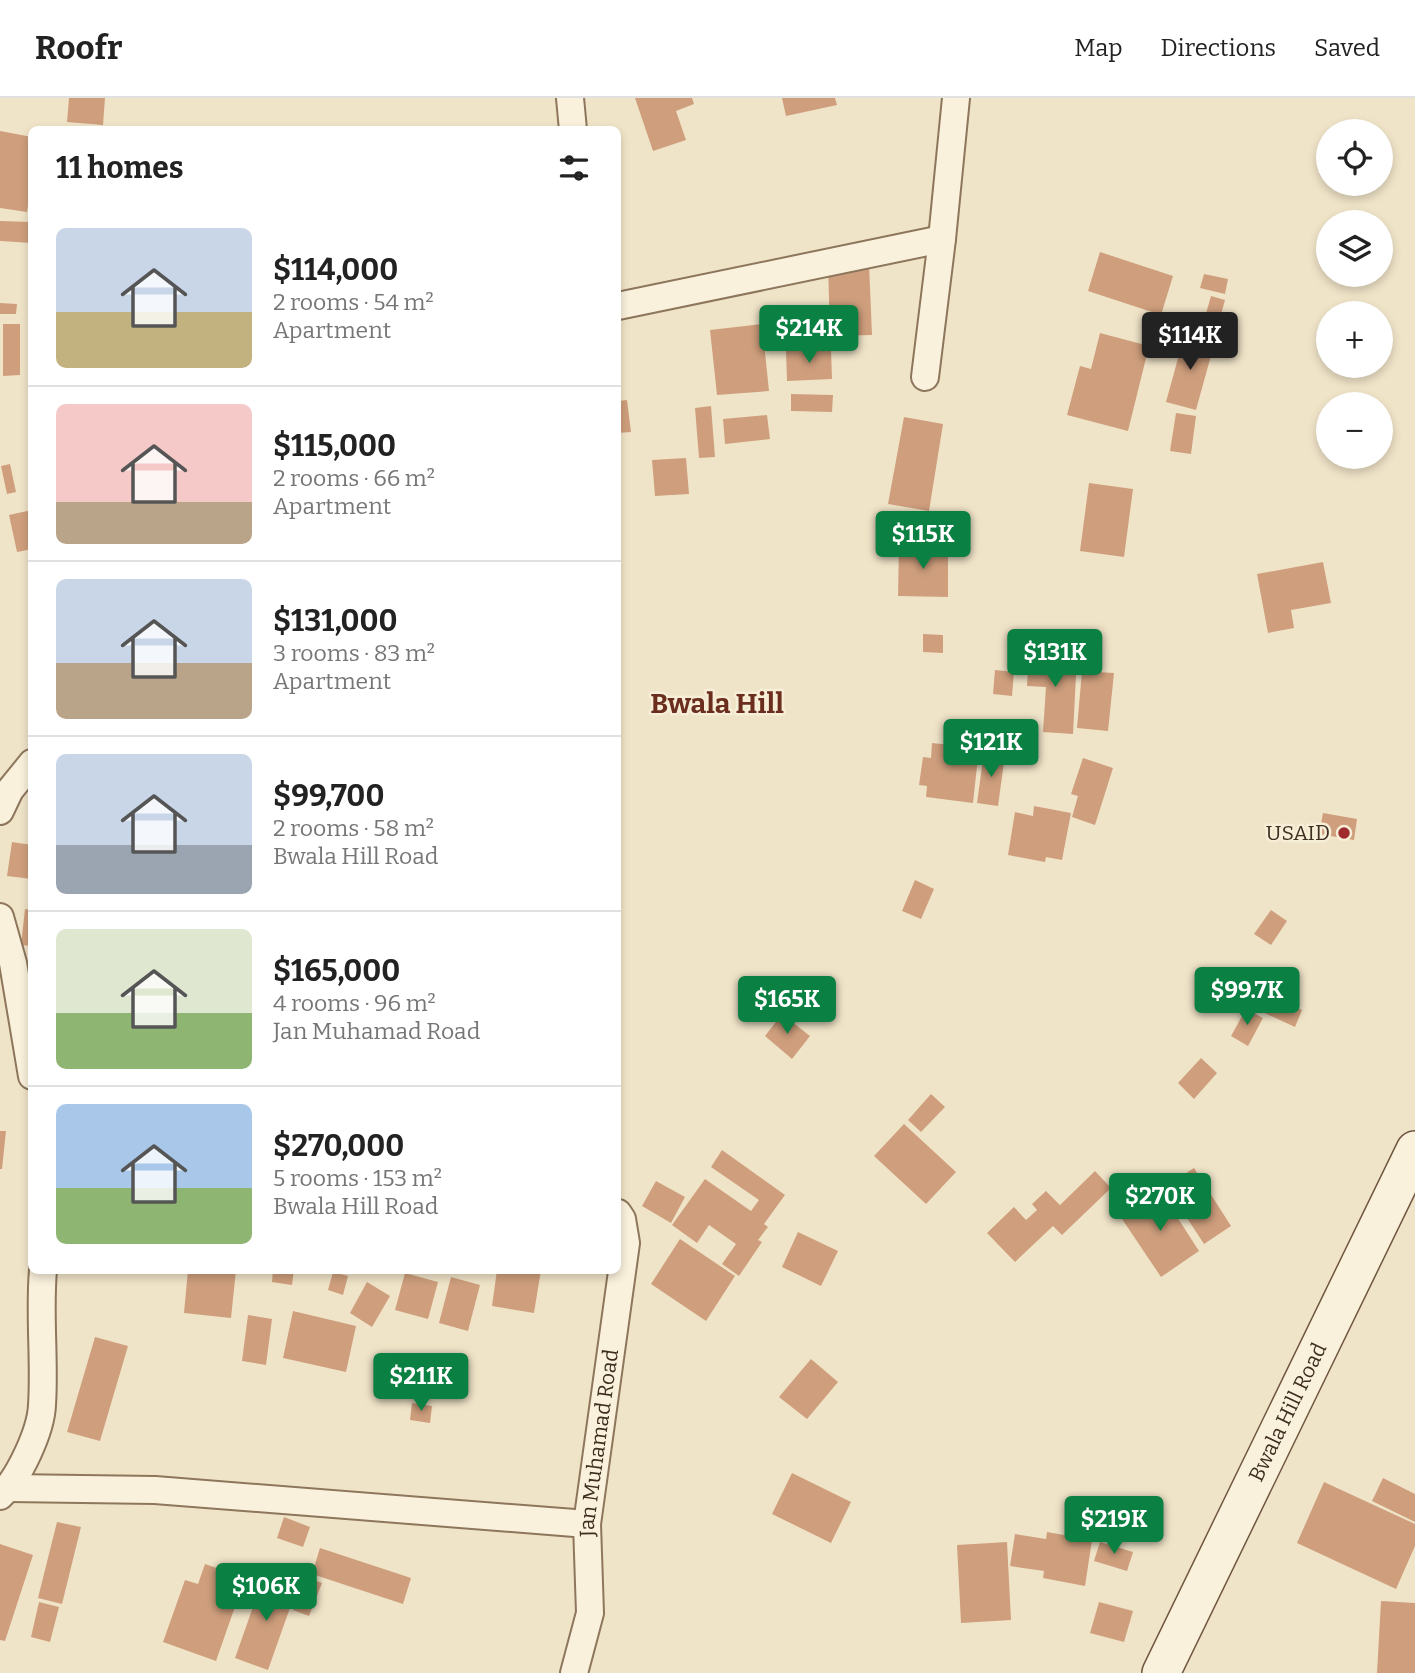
<!DOCTYPE html>
<meta charset="utf-8">
<style>
:root{--surface:#fff;--page:#f2f2f2;--text:#222;--muted:#767676;--line:#e0e0e0;--accent:#0b8043}
body{margin:0;font-family:Bitter,serif;background:var(--page);color:var(--text);height:100vh;display:flex;flex-direction:column;font-size:26px;white-space:nowrap}
*{box-sizing:border-box;margin:0}
p{font-size:23px;color:var(--muted)}
.icon{flex:none;width:38px;height:38px;fill:none;stroke:currentColor;stroke-width:2;stroke-linecap:round;stroke-linejoin:round}
.map{position:relative;flex:1;overflow:hidden}
.panel{position:absolute;left:28px;top:28px;width:593px;height:1148px;display:flex;flex-direction:column;background:var(--surface);border-radius:10px;box-shadow:0 4px 10px #0003}
.panel>*{flex:none}
.controls{position:absolute;left:1316px;top:21px;display:grid;gap:14px}
.controls a{display:grid;place-items:center;width:77px;height:77px;border-radius:50%;background:var(--surface);box-shadow:0 4px 10px #0003;font-size:35px}
.price{position:absolute;translate:-50% -60px;padding:0 16px;border-radius:7px;background:var(--accent);color:#fff;font-size:23px;line-height:46px;filter:drop-shadow(0 2px 4px #0008)}
.price::after{content:'';position:absolute;left:50%;top:42px;width:21px;height:16px;margin-left:-10px;background:inherit;clip-path:polygon(0 0,100% 0,50% 100%)}
.price.current{background:#222;color:#fff}
ul{padding:0;list-style:none}
li{display:flex;align-items:center;gap:21px;height:175px;padding:0 28px}
li+li{border-top:2px solid var(--line)}
li span{display:grid;place-items:center;flex:none;width:196px;height:140px;border-radius:10px;color:#555}
li>.icon{margin-inline-start:auto}
span .icon{width:84px;height:84px;fill:#fffc;stroke-width:1}
li b{font-size:30px}
h2{display:flex;justify-content:space-between;align-items:center;height:84px;padding:0 28px;font-size:30px}
header{display:flex;align-items:center;gap:42px;box-sizing:border-box;height:98px;padding:0 35px;background:var(--surface);border-bottom:2px solid var(--line)}
header strong{font-size:33px}
nav{display:flex;gap:38px;margin-inline-start:auto;font-size:24px}
.map>svg:first-child{display:block}
.building{fill:#cf9f7d}
.lines{fill:none;stroke-linecap:round;stroke-linejoin:round}
.street-casing{stroke:#8d765c;stroke-width:30}
.secondary-casing{stroke:#6f573f;stroke-width:40}
.street{stroke:#faf1dc;stroke-width:26}
.secondary{stroke:#faf1dc;stroke-width:37}
.poi-dot{fill:#9e2a2b;stroke:#f7eed8;stroke-width:2.5}
.labels{text-anchor:middle;stroke-width:5;stroke-linejoin:round;paint-order:stroke}
.poi-label{font-size:21px;fill:#3d2e20;stroke:#f7eed8;text-anchor:end}
.street-label{font-size:21px;fill:#3d2e20;stroke:#f7eed8}
.district-label{font-size:28px;font-weight:bold;fill:#6b2e1e;stroke:#f7eed8}
</style>
<header>
<strong>Roofr</strong>
<nav><a>Map</a><a>Directions</a><a>Saved</a></nav>
</header>
<div class="map">
<svg width="1415" height="1575" viewBox="0 0 1415 1575">
<rect width="100%" height="100%" fill="#f0e4c8"/>
<!-- building -->
<g class="building">
<polygon points="69,0 105,0 103,27 67,24"/>
<polygon points="635,0 692,0 694,6 676,13 686,42 653,53"/>
<polygon points="782,0 835,0 837,7 786,18"/>
<polygon points="0,33 32,39 32,82 27,114 0,110"/>
<polygon points="0,123 32,124 32,145 0,143"/>
<polygon points="1100,154 1173,178 1161,217 1088,193"/>
<polygon points="828,166 869,166 872,237 830,238"/>
<polygon points="1204,176 1228,181 1225,196 1200,190"/>
<polygon points="1211,198 1225,202 1219,224 1205,219"/>
<polygon points="0,205 17,206 16,216 0,216"/>
<polygon points="3,226 20,226 20,277 3,278"/>
<polygon points="762,226 769,293 717,297 710,232"/>
<polygon points="1100,235 1149,248 1128,333 1067,317 1080,268 1091,271"/>
<polygon points="1185,235 1215,243 1196,312 1166,304"/>
<polygon points="831,251 832,281 787,283 786,253"/>
<polygon points="791,296 833,297 832,314 791,313"/>
<polygon points="627,302 631,334 618,335 618,303"/>
<polygon points="711,308 715,359 699,360 695,310"/>
<polygon points="1176,315 1196,318 1191,356 1170,353"/>
<polygon points="767,317 770,341 725,346 723,321"/>
<polygon points="904,319 943,326 929,413 888,406"/>
<polygon points="686,360 689,396 655,398 652,362"/>
<polygon points="10,366 16,394 7,396 1,368"/>
<polygon points="1089,385 1133,391 1124,459 1080,453"/>
<polygon points="32,412 32,451 17,454 9,417"/>
<polygon points="899,446 948,447 948,499 898,498"/>
<polygon points="1323,464 1331,505 1291,512 1294,530 1268,535 1257,476"/>
<polygon points="923,536 943,537 943,555 923,554"/>
<polygon points="1029,555 1077,558 1073,636 1043,634 1046,589 1027,588"/>
<polygon points="995,572 1014,574 1012,598 993,596"/>
<polygon points="1082,573 1114,575 1108,633 1077,630"/>
<polygon points="932,645 979,650 973,705 926,699 927,688 919,687 923,659 931,660"/>
<polygon points="984,654 1005,657 998,708 977,705"/>
<polygon points="1083,660 1113,670 1095,727 1072,719 1078,698 1071,696"/>
<polygon points="1034,708 1071,715 1062,762 1046,759 1045,764 1008,757 1015,714 1033,718"/>
<polygon points="1323,715 1357,721 1354,742 1319,736"/>
<polygon points="12,744 32,747 32,781 7,778"/>
<polygon points="915,782 934,791 921,821 902,813"/>
<polygon points="25,811 32,812 32,848 21,847"/>
<polygon points="1271,812 1287,823 1271,847 1254,836"/>
<polygon points="1263,894 1302,912 1295,929 1256,911"/>
<polygon points="1246,911 1263,920 1248,948 1231,938"/>
<polygon points="782,916 810,938 792,961 765,938"/>
<polygon points="1201,960 1217,975 1194,1001 1178,985"/>
<polygon points="931,996 945,1009 921,1034 908,1022"/>
<polygon points="904,1026 956,1074 926,1106 874,1058"/>
<polygon points="0,1033 6,1033 2,1071 0,1071"/>
<polygon points="722,1052 785,1097 764,1126 768,1129 758,1142 762,1144 739,1178 722,1166 736,1146 709,1127 697,1145 672,1127 705,1081 751,1113 759,1102 711,1069"/>
<polygon points="1194,1070 1231,1128 1204,1146 1166,1088"/>
<polygon points="1095,1073 1111,1090 1062,1137 1053,1128 1015,1164 987,1135 1014,1109 1026,1122 1037,1112 1032,1106 1046,1093 1060,1107"/>
<polygon points="656,1083 685,1099 671,1125 642,1108"/>
<polygon points="1159,1091 1199,1153 1161,1179 1120,1118"/>
<polygon points="798,1134 838,1153 821,1188 782,1169"/>
<polygon points="680,1141 735,1178 706,1223 651,1186"/>
<polygon points="188,1172 236,1172 231,1220 184,1215"/>
<polygon points="273,1172 294,1172 292,1187 272,1184"/>
<polygon points="497,1172 541,1172 534,1215 492,1208"/>
<polygon points="333,1174 348,1178 343,1197 328,1192"/>
<polygon points="405,1175 438,1184 428,1221 395,1212"/>
<polygon points="451,1179 480,1187 468,1233 439,1225"/>
<polygon points="367,1184 390,1198 372,1229 350,1215"/>
<polygon points="293,1213 356,1228 346,1274 283,1260"/>
<polygon points="248,1217 272,1221 266,1267 242,1263"/>
<polygon points="95,1239 128,1248 100,1343 67,1334"/>
<polygon points="811,1261 838,1284 807,1321 779,1299"/>
<polygon points="412,1305 432,1308 430,1325 410,1322"/>
<polygon points="792,1375 851,1404 831,1445 772,1416"/>
<polygon points="1383,1380 1415,1396 1415,1424 1372,1403"/>
<polygon points="1324,1384 1415,1426 1415,1448 1396,1491 1297,1445"/>
<polygon points="284,1419 310,1429 303,1449 277,1440"/>
<polygon points="57,1424 81,1429 62,1506 38,1500"/>
<polygon points="1047,1434 1092,1442 1085,1488 1043,1480 1044,1473 1010,1468 1015,1436 1046,1441"/>
<polygon points="1007,1444 1011,1522 961,1525 957,1447"/>
<polygon points="1100,1444 1133,1454 1127,1473 1094,1463"/>
<polygon points="0,1446 33,1457 5,1543 0,1542"/>
<polygon points="320,1450 411,1480 403,1506 312,1476"/>
<polygon points="205,1466 245,1480 216,1563 163,1544 185,1482 198,1486"/>
<polygon points="264,1478 297,1490 268,1572 235,1560"/>
<polygon points="306,1479 322,1485 309,1518 293,1512"/>
<polygon points="1381,1503 1415,1505 1415,1575 1377,1575"/>
<polygon points="39,1504 59,1509 50,1544 31,1539"/>
<polygon points="1099,1504 1133,1513 1124,1544 1090,1535"/>
</g>
<g class="lines">
<!-- street casing -->
<g class="street-casing">
<g id="street">
<polyline points="570,0 573,32"/>
<polyline points="618,208 942,141"/>
<polyline points="925,279 942,141 956,0"/>
<polyline points="0,713 10,692 32,665"/>
<polyline points="0,819 13,865 32,978"/>
<polyline points="9,1390 155,1392 587,1426"/>
<path d="M 0,1398 C 19,1380 41,1333 42,1307 C 45,1262 39,1217 43,1172"/>
<path id="s1" d="M 574,1575 L 590,1515 L 587,1426 L 626,1145 L 622,1121 L 618,1115"/>
</g>
</g>
<!-- secondary casing -->
<g class="secondary-casing">
<g id="secondary">
<path id="s2" d="M 1161,1575 L 1415,1052"/>
</g>
</g>
<!-- street -->
<use href="#street" class="street"/>
<!-- secondary -->
<use href="#secondary" class="secondary"/>
</g>
<!-- markers -->
<circle class="poi-dot" cx="1344" cy="735" r="7"/>
<g class="labels">
<!-- poi labels -->
<g class="poi-label">
<text x="1330" y="742">USAID</text>
</g>
<!-- street labels -->
<g class="street-label">
<text dy="7" stroke="none"><textPath href="#s2" startOffset="290">Bwala Hill Road</textPath></text>
<text dy="7" stroke="none"><textPath href="#s1" startOffset="233">Jan Muhamad Road</textPath></text>
</g>
<!-- district labels -->
<g class="district-label">
<text x="717" y="615">Bwala Hill</text>
</g>
</g>
</svg>
<div class="controls">
<a><svg class="icon" aria-label="locate" viewBox="0 0 24 24"><circle cx="12" cy="12" r="6"/><path d="M12 2v4M12 18v4M2 12h4M18 12h4"/></svg></a>
<a><svg class="icon" aria-label="layers" viewBox="0 0 24 24"><path d="M12 4l9 5-9 5-9-5zM3 14l9 5 9-5"/></svg></a>
<a>+</a>
<a>−</a>
</div>
<b class="price" style="left:809px;top:267px">$214K</b>
<b class="price current" style="left:1190px;top:274px">$114K</b>
<b class="price" style="left:923px;top:473px">$115K</b>
<b class="price" style="left:1055px;top:591px">$131K</b>
<b class="price" style="left:991px;top:681px">$121K</b>
<b class="price" style="left:1247px;top:929px">$99.7K</b>
<b class="price" style="left:787px;top:938px">$165K</b>
<b class="price" style="left:1160px;top:1135px">$270K</b>
<b class="price" style="left:421px;top:1315px">$211K</b>
<b class="price" style="left:1114px;top:1458px">$219K</b>
<b class="price" style="left:266px;top:1525px">$106K</b>
<section class="panel">
<h2>11 homes<svg class="icon" aria-label="filters" viewBox="0 0 24 24"><path d="M4 7h16M4 17h16"/><circle cx="9" cy="7" r="2"/><circle cx="15" cy="17" r="2"/></svg></h2>
<ul>
<li><span style="background:linear-gradient(#c9d6e8 60%,#c2b280 0)"><svg class="icon" aria-label="home" viewBox="0 0 24 24"><path d="M3 11l9-7 9 7M6 9v11h12V9"/></svg></span><div><b>$114,000</b><p>2 rooms · 54 m²</p><p>Apartment</p></div></li>
<li><span style="background:linear-gradient(#f6c9c9 70%,#b9a48a 0)"><svg class="icon" aria-label="home" viewBox="0 0 24 24"><path d="M3 11l9-7 9 7M6 9v11h12V9"/></svg></span><div><b>$115,000</b><p>2 rooms · 66 m²</p><p>Apartment</p></div></li>
<li><span style="background:linear-gradient(#c9d6e8 60%,#b9a48a 0)"><svg class="icon" aria-label="home" viewBox="0 0 24 24"><path d="M3 11l9-7 9 7M6 9v11h12V9"/></svg></span><div><b>$131,000</b><p>3 rooms · 83 m²</p><p>Apartment</p></div></li>
<li><span style="background:linear-gradient(#c9d6e8 65%,#9aa5b1 0)"><svg class="icon" aria-label="home" viewBox="0 0 24 24"><path d="M3 11l9-7 9 7M6 9v11h12V9"/></svg></span><div><b>$99,700</b><p>2 rooms · 58 m²</p><p>Bwala Hill Road</p></div></li>
<li><span style="background:linear-gradient(#dfe7d0 60%,#8fb573 0)"><svg class="icon" aria-label="home" viewBox="0 0 24 24"><path d="M3 11l9-7 9 7M6 9v11h12V9"/></svg></span><div><b>$165,000</b><p>4 rooms · 96 m²</p><p>Jan Muhamad Road</p></div></li>
<li><span style="background:linear-gradient(#a9c7e8 60%,#8fb573 0)"><svg class="icon" aria-label="home" viewBox="0 0 24 24"><path d="M3 11l9-7 9 7M6 9v11h12V9"/></svg></span><div><b>$270,000</b><p>5 rooms · 153 m²</p><p>Bwala Hill Road</p></div></li>
</ul>
</section>
</div>
